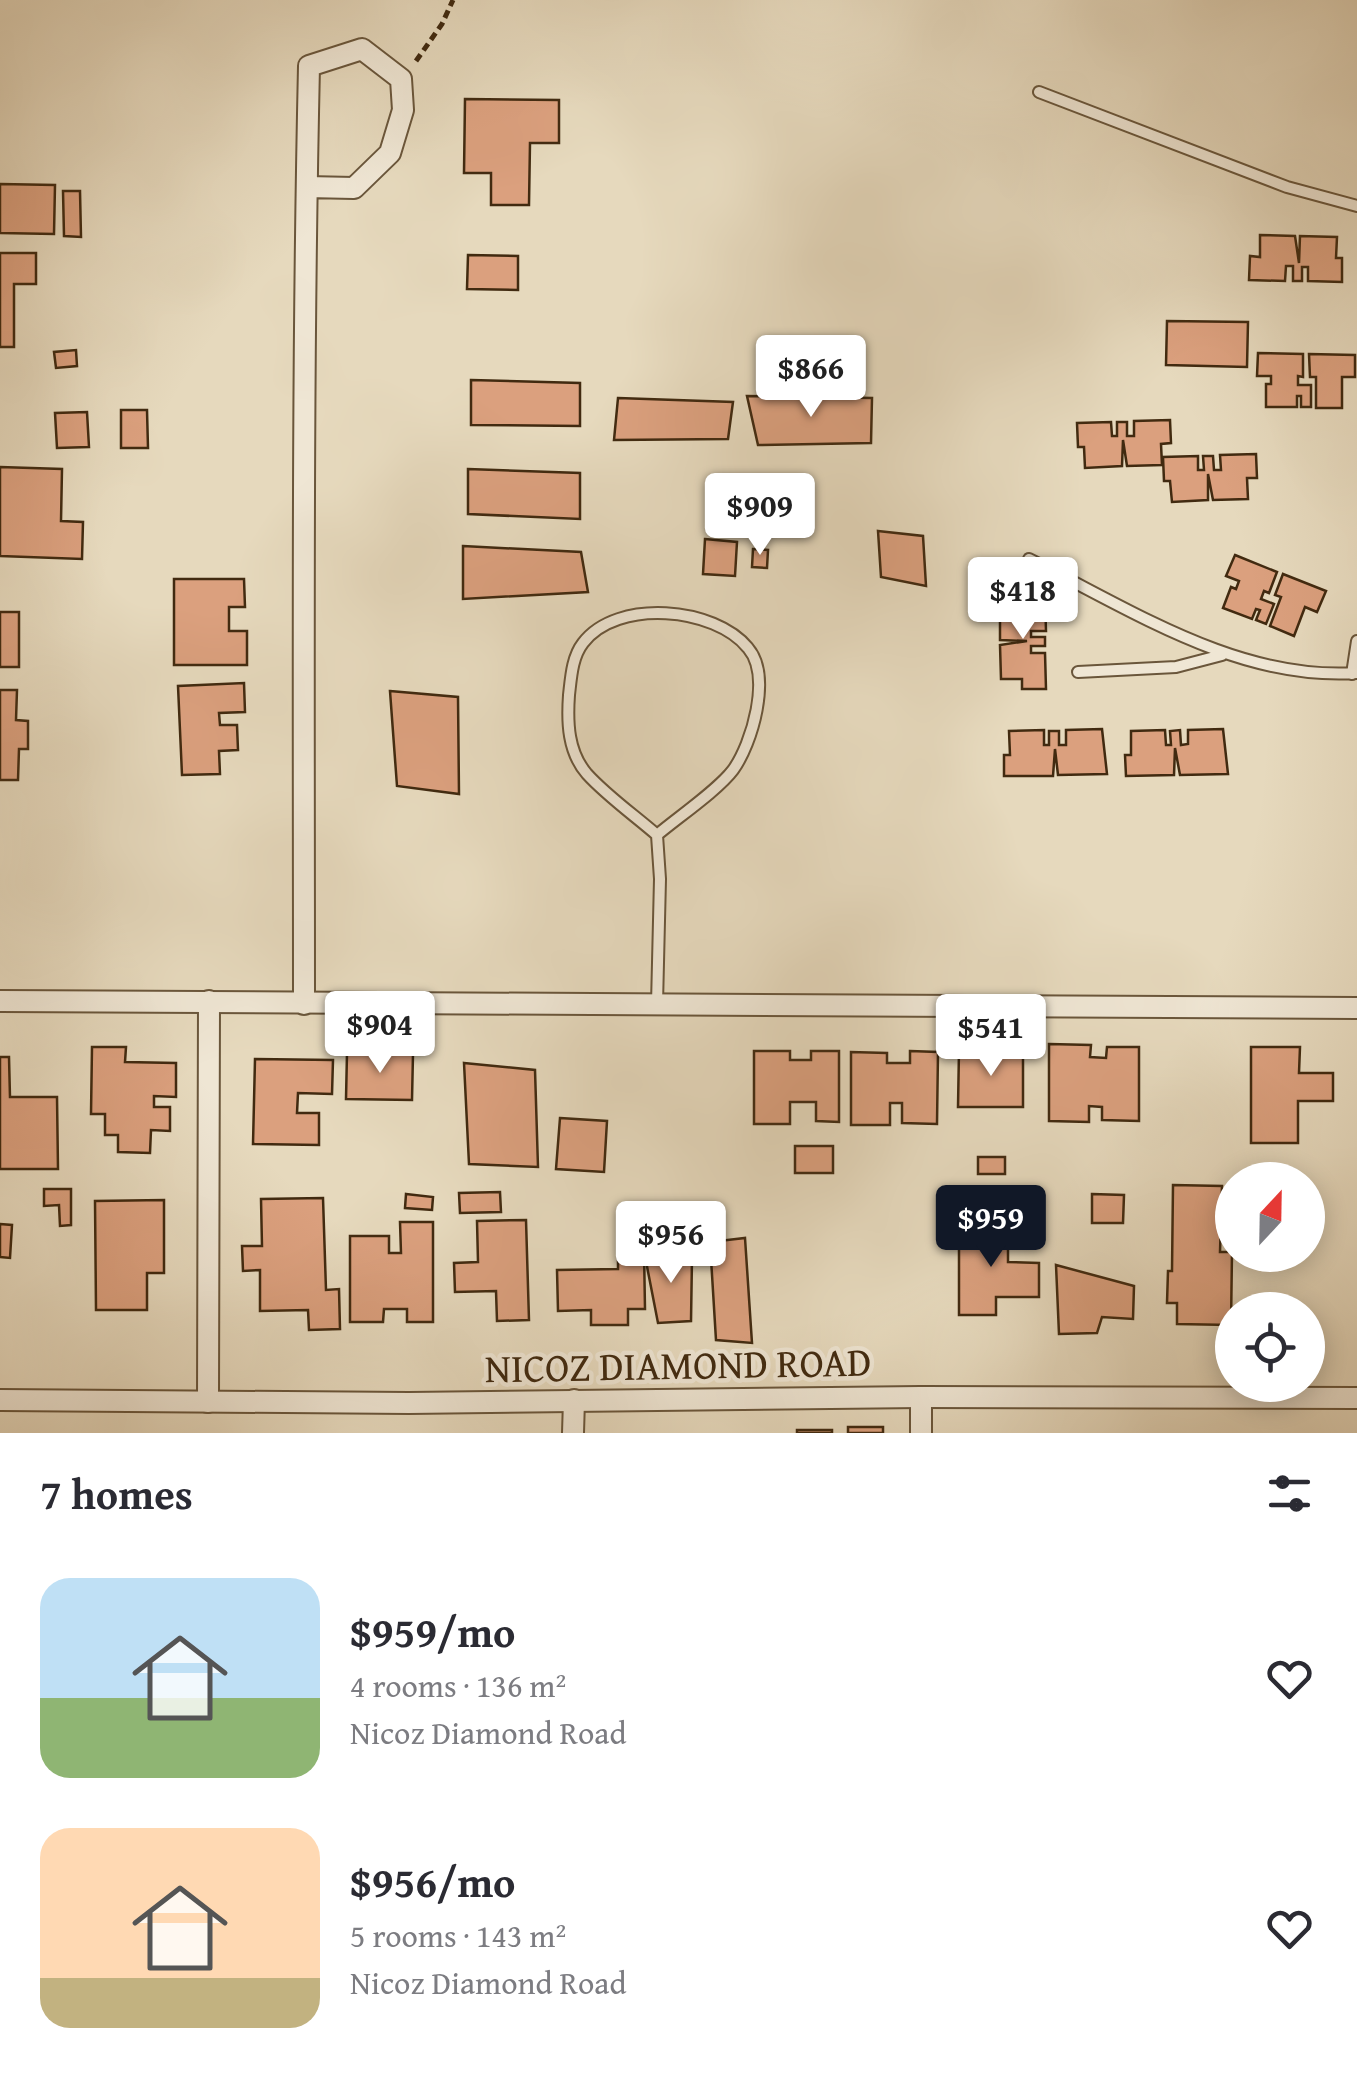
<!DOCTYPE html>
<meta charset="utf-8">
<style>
:root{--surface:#fff;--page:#f2f2f3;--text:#2b2b33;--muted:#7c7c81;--accent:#111827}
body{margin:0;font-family:"Gentium Book Plus",serif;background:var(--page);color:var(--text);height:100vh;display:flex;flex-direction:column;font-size:38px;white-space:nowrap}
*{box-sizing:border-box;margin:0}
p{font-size:32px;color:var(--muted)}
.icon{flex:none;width:55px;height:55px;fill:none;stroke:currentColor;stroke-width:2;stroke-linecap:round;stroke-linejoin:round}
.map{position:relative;height:1433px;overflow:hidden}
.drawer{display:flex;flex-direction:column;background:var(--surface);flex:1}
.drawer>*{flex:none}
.needle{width:65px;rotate:22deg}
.tools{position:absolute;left:1215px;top:1162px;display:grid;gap:20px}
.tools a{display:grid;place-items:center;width:110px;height:110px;border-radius:50%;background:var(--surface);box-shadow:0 5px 25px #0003;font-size:50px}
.price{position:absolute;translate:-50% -85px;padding:0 22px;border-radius:10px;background:#fff;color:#222;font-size:32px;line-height:65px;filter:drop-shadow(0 2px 5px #0008)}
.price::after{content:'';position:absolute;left:50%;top:60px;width:30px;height:22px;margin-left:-15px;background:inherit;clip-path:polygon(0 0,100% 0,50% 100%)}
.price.on{background:var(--accent);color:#fff}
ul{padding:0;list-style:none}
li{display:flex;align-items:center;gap:30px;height:250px;padding:0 40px}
li span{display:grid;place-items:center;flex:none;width:280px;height:200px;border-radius:30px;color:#555}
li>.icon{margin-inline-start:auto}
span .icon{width:120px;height:120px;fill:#fffc;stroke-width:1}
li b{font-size:42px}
h2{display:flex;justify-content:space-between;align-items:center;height:120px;padding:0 40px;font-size:42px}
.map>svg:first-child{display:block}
.building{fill:#dba07e;stroke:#412a10;stroke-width:2.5}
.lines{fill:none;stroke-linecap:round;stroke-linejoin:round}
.lane-casing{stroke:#6a563b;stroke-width:14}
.street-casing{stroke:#6a563b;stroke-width:24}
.path{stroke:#412a10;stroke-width:5;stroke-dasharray:8 5;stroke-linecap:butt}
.lane{stroke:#efe6d4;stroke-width:10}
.street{stroke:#efe6d4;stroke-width:20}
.labels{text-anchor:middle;stroke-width:9;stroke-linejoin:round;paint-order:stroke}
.street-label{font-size:40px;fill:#412a10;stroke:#efe6d4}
</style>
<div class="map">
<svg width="1357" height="1433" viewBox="0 0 1357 1433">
<rect width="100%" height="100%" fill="#e6d9bd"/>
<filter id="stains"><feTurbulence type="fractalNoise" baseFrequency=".002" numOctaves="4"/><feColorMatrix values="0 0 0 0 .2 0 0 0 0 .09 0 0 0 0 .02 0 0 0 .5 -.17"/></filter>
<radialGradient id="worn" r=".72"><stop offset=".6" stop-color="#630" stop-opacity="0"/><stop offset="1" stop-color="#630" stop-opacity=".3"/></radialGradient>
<!-- building -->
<g class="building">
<polygon points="465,99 559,100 559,143 530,143 529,205 491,205 491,173 464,173"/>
<polygon points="0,184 55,185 54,234 0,233"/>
<polygon points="63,191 80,191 81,237 64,236"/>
<polygon points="1260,235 1295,236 1299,263 1300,236 1337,237 1336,258 1342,258 1342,282 1308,281 1308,267 1302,267 1302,281 1293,281 1293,266 1286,266 1285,281 1249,280 1250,256 1260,257"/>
<polygon points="0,253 36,253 36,284 14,284 14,347 0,347"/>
<polygon points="468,255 518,256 518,290 467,289"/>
<polygon points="1167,321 1248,322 1247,367 1166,365"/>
<polygon points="76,350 77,366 56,368 54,352"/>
<polygon points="1258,353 1303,354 1303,377 1298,376 1298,385 1311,385 1311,407 1301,407 1301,396 1297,396 1297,407 1266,407 1266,384 1271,384 1271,376 1257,376"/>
<polygon points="1309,354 1355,355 1355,377 1342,377 1342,408 1316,408 1316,377 1310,377"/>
<polygon points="471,380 580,383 580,426 471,425"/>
<polygon points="747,396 872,398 871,443 758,445"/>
<polygon points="618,398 733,402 728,439 614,440"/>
<polygon points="121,410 147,410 148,448 121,448"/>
<polygon points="87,412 89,447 57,448 55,413"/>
<polygon points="1170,420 1171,443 1161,444 1162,465 1127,466 1123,440 1122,466 1085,468 1084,447 1078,447 1077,423 1111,422 1112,436 1117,436 1117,422 1127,422 1127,436 1134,436 1134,421"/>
<polygon points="1256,454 1257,478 1247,478 1248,499 1213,500 1208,474 1208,500 1172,502 1170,481 1164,481 1163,457 1198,456 1198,470 1204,470 1203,456 1213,456 1214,470 1221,470 1220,455"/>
<polygon points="0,467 62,469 61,521 83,522 82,559 0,556"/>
<polygon points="468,469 580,473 580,519 468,514"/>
<polygon points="878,531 923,536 926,586 881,577"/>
<polygon points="705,539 737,542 735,576 703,574"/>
<polygon points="463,546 581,552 588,592 463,599"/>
<polygon points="753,549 768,550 767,568 752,567"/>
<polygon points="1235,555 1277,572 1269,593 1264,591 1261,599 1274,604 1266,624 1256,620 1260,610 1256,609 1252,619 1223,608 1231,587 1236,589 1239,581 1226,576"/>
<polygon points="1283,574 1326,591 1317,612 1305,607 1294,636 1270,626 1281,597 1275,595"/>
<polygon points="174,579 244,579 245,607 229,607 229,631 247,631 247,665 174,665"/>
<polygon points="1021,597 1045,597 1046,631 1031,631 1031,637 1045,637 1045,646 1031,646 1031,653 1045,653 1046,689 1022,689 1022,679 1001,679 1000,645 1027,641 1000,640 1000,603 1021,603"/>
<rect x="0" y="612" width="19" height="55"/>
<polygon points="244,683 245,712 219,713 220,725 237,725 238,750 219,751 220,774 182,775 178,686"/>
<polygon points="0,690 17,690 16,720 28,721 28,749 19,749 18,780 0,780"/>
<polygon points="390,691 458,697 459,794 397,786"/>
<polygon points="1102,729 1107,774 1058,775 1055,749 1053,776 1004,776 1004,755 1010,755 1009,731 1044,730 1044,745 1049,745 1049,731 1059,731 1059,745 1066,745 1066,730"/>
<polygon points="1223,729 1228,774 1180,775 1175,748 1174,775 1126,776 1125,755 1131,755 1131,731 1165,730 1166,745 1171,745 1170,731 1180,730 1181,745 1188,744 1188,730"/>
<polygon points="1049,1044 1091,1045 1090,1057 1106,1058 1107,1047 1139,1047 1139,1121 1102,1120 1102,1107 1089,1106 1089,1122 1049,1121"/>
<polygon points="92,1047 126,1047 125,1062 176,1063 176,1097 154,1096 154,1107 170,1107 170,1131 151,1130 150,1153 118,1152 118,1135 105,1135 105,1114 91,1114"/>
<polygon points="1251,1047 1300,1047 1299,1073 1333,1073 1333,1101 1298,1101 1298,1143 1251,1143"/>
<polygon points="959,1050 1023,1051 1023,1107 958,1107"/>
<polygon points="754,1051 790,1051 790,1060 811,1060 811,1051 839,1051 839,1122 816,1121 816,1102 790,1102 790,1124 754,1124"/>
<polygon points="910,1051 938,1052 937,1124 902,1123 902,1103 890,1103 890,1125 851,1125 851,1052 887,1053 887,1063 910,1063"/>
<polygon points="347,1053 413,1054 412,1100 346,1099"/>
<polygon points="0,1057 9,1057 10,1097 57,1097 58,1169 0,1169"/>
<polygon points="255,1059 333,1060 332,1094 298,1093 297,1113 319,1113 319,1145 253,1144"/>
<polygon points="464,1063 535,1070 538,1167 469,1164"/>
<polygon points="560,1118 607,1121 604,1172 556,1169"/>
<rect x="795" y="1146" width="38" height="27"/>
<rect x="978" y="1157" width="27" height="17"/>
<polygon points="1173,1185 1222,1186 1220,1252 1232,1252 1231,1325 1177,1324 1177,1303 1167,1303 1168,1271 1172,1271"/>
<polygon points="44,1189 71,1189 71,1225 60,1226 59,1205 44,1206"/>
<polygon points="500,1192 501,1212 460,1213 459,1193"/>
<polygon points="406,1194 433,1197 432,1210 405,1208"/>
<polygon points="1092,1194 1124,1195 1123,1223 1092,1223"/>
<polygon points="323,1198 326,1290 339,1289 340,1329 309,1330 308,1310 260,1311 260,1270 243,1271 242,1246 262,1246 261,1199"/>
<polygon points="164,1200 164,1273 147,1273 147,1310 96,1310 95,1201"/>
<polygon points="526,1220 529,1320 497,1321 496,1291 455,1292 454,1263 478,1262 477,1221"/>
<polygon points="400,1222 433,1222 433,1322 407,1322 407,1309 384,1309 383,1322 350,1322 350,1236 389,1236 389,1253 401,1253"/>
<polygon points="0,1224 12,1225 10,1258 0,1257"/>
<polygon points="959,1224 1008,1224 1008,1262 1039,1263 1039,1297 996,1297 996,1315 959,1315"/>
<polygon points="745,1238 752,1343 716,1340 710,1242"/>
<polygon points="644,1251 645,1309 628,1309 628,1325 591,1325 591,1310 558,1311 557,1270 618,1269 618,1252"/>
<polygon points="644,1251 692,1258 691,1321 658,1323"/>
<polygon points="1056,1265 1134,1286 1133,1319 1102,1317 1097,1333 1059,1334"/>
<rect x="848" y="1427" width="35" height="6"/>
<rect x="797" y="1430" width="35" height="3"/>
</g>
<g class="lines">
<!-- lane casing -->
<g class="lane-casing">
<g id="lane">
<polyline points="1039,92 1287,187 1357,206"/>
<path d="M 1029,559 C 1132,610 1238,681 1357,673"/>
<polyline points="1078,672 1176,667 1222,655"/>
<polyline points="1352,674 1357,641"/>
<path d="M 657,1004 L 660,879 L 657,835 C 677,818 718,790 733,770 C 752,744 772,676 748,648 C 715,607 617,598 583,643 C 572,657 571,678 569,695 C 567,723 568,752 587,774 C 607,796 634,815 657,835"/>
</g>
</g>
<!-- street casing -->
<g class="street-casing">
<g id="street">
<polyline points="0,1001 1357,1008"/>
<path d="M 304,1004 C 304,691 302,378 309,66 L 362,49 L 401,79 L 403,110 L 390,153 L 354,188 L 307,187"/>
<polyline points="0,1400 409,1403 921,1397 1357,1398"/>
<polyline points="208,1402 209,1001"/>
<polyline points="573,1433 574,1400"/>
<polyline points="921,1433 921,1397"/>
</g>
</g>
<!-- path -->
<polyline class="path" points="416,61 442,24 453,0"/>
<!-- lane -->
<use href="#lane" class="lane"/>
<!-- street -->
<use href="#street" class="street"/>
</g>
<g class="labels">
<!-- street labels -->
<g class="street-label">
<text transform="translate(678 1365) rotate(-1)" y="14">NICOZ DIAMOND ROAD</text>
</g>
</g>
<rect width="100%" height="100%" filter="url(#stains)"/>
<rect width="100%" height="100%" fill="url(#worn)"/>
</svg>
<div class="tools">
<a><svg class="needle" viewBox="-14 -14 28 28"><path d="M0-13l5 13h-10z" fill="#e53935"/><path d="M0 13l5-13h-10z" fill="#7c7c81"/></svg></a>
<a><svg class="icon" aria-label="locate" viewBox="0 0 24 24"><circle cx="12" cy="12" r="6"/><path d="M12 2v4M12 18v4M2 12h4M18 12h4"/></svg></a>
</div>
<b class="price" style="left:811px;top:420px">$866</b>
<b class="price" style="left:760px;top:558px">$909</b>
<b class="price" style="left:1023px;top:642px">$418</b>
<b class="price" style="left:380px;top:1076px">$904</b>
<b class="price" style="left:991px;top:1079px">$541</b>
<b class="price on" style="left:991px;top:1270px">$959</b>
<b class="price" style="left:671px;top:1286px">$956</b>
</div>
<section class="drawer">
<h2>7 homes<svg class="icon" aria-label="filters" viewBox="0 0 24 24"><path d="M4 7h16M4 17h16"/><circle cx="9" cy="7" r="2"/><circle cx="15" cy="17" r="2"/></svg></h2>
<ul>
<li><span style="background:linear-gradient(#bfe0f5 60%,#8fb573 0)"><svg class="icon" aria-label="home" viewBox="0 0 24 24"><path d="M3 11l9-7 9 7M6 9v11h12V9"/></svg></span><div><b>$959/mo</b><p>4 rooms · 136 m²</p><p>Nicoz Diamond Road</p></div><svg class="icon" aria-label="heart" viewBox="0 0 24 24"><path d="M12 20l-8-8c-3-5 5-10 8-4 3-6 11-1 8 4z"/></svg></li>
<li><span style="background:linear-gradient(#ffd9b3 75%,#c2b280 0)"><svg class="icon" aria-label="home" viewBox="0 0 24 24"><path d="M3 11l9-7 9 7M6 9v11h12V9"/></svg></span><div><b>$956/mo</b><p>5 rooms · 143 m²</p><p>Nicoz Diamond Road</p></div><svg class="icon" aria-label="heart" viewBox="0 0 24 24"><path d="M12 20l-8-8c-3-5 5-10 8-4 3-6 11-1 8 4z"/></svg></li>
</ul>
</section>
